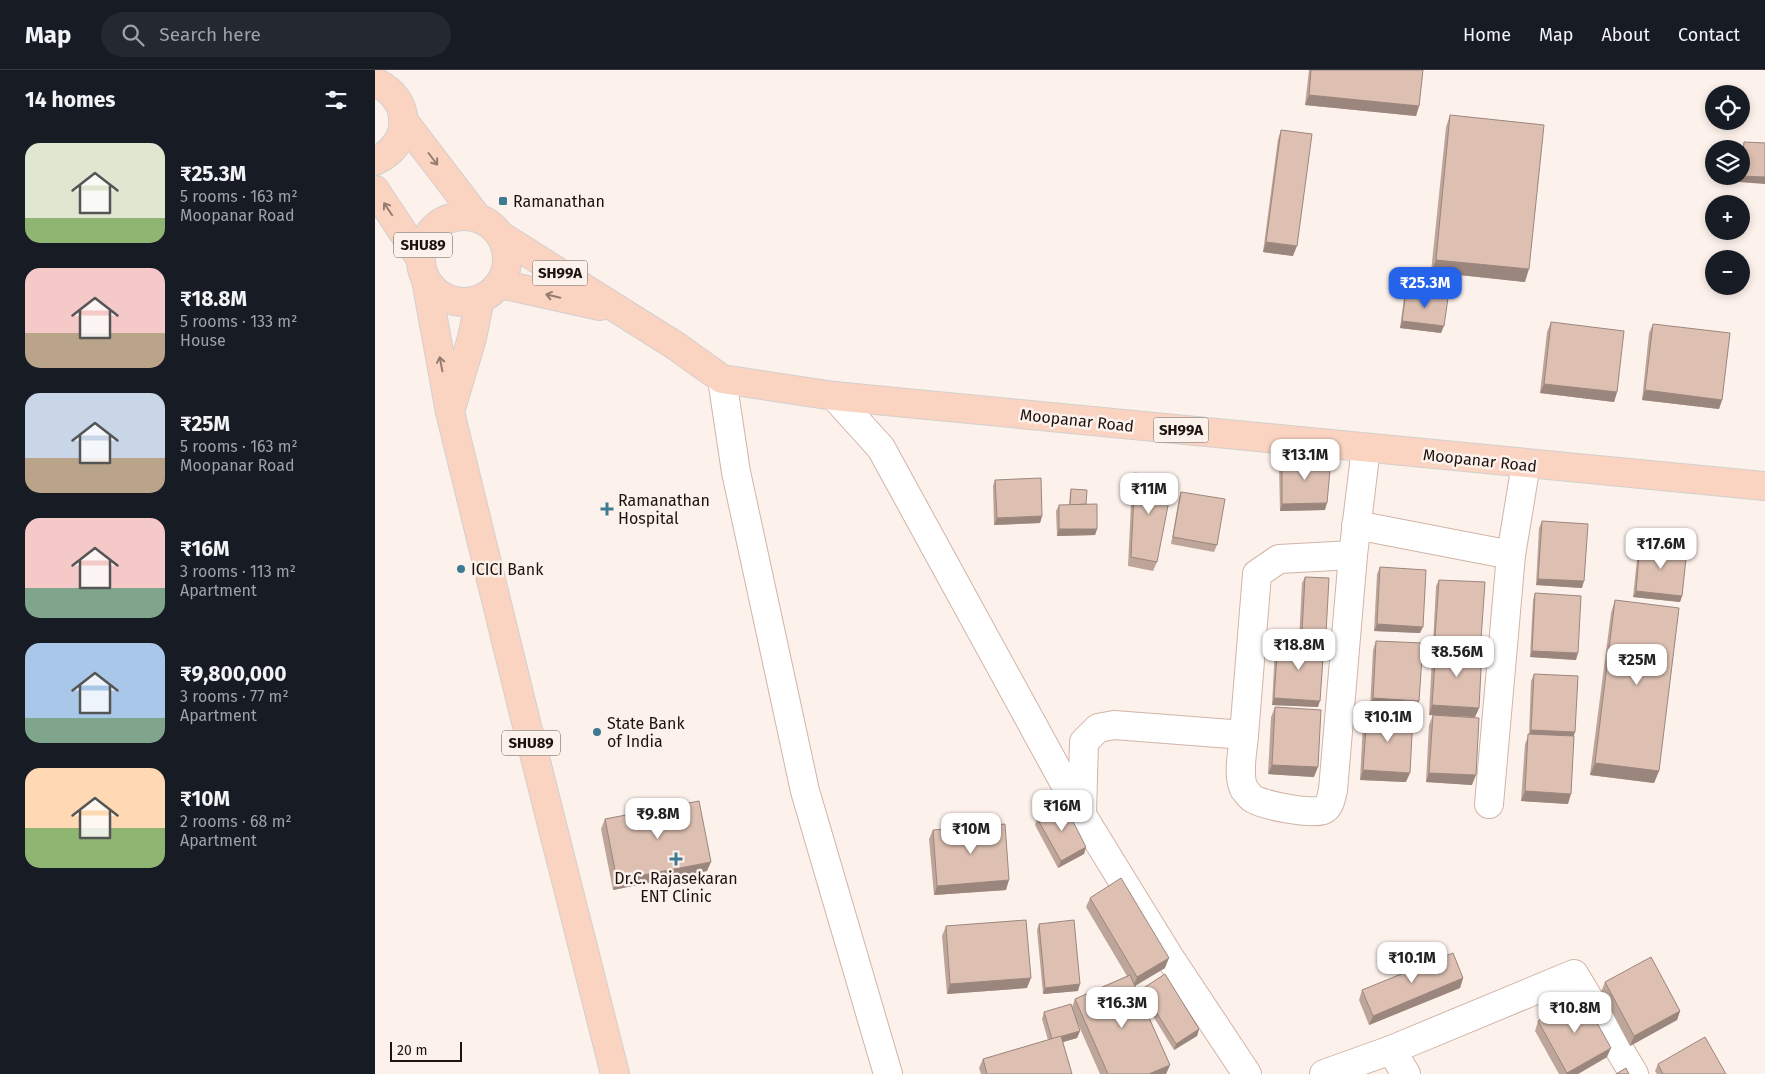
<!DOCTYPE html>
<meta charset="utf-8">
<style>
:root{--surface:#171b24;--page:#242831;--text:#f1f3f6;--muted:#9ea1a6;--line:#363941;--accent:#2563eb}
body{margin:0;font-family:"Fira Sans",sans-serif;background:var(--page);color:var(--text);height:100vh;display:flex;flex-direction:column;font-size:19px;white-space:nowrap}
*{box-sizing:border-box;margin:0}
p{font-size:16px;color:var(--muted)}
.icon{flex:none;width:28px;height:28px;fill:none;stroke:currentColor;stroke-width:2;stroke-linecap:round;stroke-linejoin:round}
.map{position:relative;flex:1;overflow:hidden}
.drawer{display:flex;flex-direction:column;background:var(--surface);width:375px}
.drawer>*{flex:none}
.fabs{position:absolute;left:1330px;top:15px;display:grid;gap:10px}
.fabs a{display:grid;place-items:center;width:45px;height:45px;border-radius:50%;background:var(--surface);box-shadow:0 2px 8px #0003;font-size:25px}
.scale{position:absolute;left:15px;bottom:12px;width:72px;box-sizing:border-box;padding-left:5px;border:2px solid #1c120e;border-top:0;font-size:14px;line-height:18px;white-space:nowrap;color:#1c120e;-webkit-text-stroke:4px #fdf1eb;paint-order:stroke}
.price{position:absolute;translate:-50% -42px;padding:0 11px;border-radius:10px;background:#fff;color:#222;font-size:16px;line-height:32px;filter:drop-shadow(0 1px 2px #0008)}
.price::after{content:'';position:absolute;left:50%;top:30px;width:15px;height:11px;margin-left:-8px;background:inherit;clip-path:polygon(0 0,100% 0,50% 100%)}
.price.current{background:var(--accent);color:#fff}
ul{padding:0;list-style:none}
li{display:flex;align-items:center;gap:15px;height:125px;padding:0 25px}
li span{display:grid;place-items:center;flex:none;width:140px;height:100px;border-radius:15px;color:#555}
li>.icon{margin-inline-start:auto}
span .icon{width:60px;height:60px;fill:#fffc;stroke-width:1}
li b{font-size:21px}
h2{display:flex;justify-content:space-between;align-items:center;height:60px;padding:0 25px;font-size:21px}
header{display:flex;align-items:center;gap:30px;box-sizing:border-box;height:70px;padding:0 25px;background:var(--surface);border-bottom:1px solid var(--line)}
header strong{font-size:24px}
nav{display:flex;gap:28px;margin-inline-start:auto;font-size:18px}
.search{width:350px;height:45px;background:var(--page);display:flex;align-items:center;gap:12px;box-sizing:border-box;padding:0 18px;border-radius:28px;color:var(--muted);font-size:19px}
main{display:flex;flex:1;min-height:0}
.map>svg:first-child{display:block}
.lines{fill:none;stroke-linecap:round;stroke-linejoin:round}
.minor-casing{stroke:#d1b4a7;stroke-width:30}
.major-casing{stroke:#d2d0cf;stroke-width:30}
.minor{stroke:#fff;stroke-width:28}
.major{stroke:#fad3c1;stroke-width:28}
.wall{fill:#bea599}
.shaded-wall{fill:#9b867d}
.building{fill:#ddc0b2;stroke:#9b867d}
.oneway{stroke:#967c70}
.poi-dot{fill:#3e7a91;stroke:#fdf1eb;stroke-width:2}
.labels{text-anchor:middle;stroke-width:5;stroke-linejoin:round;paint-order:stroke}
.shield{fill:#fdf1eb;stroke:#605550;stroke-width:1}
.shield-label{font-size:15px;font-weight:bold;fill:#1c120e}
.poi-label{font-size:16px;fill:#1c120e;stroke:#fdf1eb;text-anchor:start}
.street-label{font-size:16px;fill:#1c120e;stroke:#fdf1eb}
</style>
<header>
<strong>Map</strong>
<div class="search"><svg class="icon" aria-label="search" viewBox="0 0 24 24"><circle cx="10" cy="10" r="6"/><path d="M15 15l6 6"/></svg>Search here</div>
<nav><a>Home</a><a>Map</a><a>About</a><a>Contact</a></nav>
</header>
<main>
<section class="drawer">
<h2>14 homes<svg class="icon" aria-label="filters" viewBox="0 0 24 24"><path d="M4 7h16M4 17h16"/><circle cx="9" cy="7" r="2"/><circle cx="15" cy="17" r="2"/></svg></h2>
<ul>
<li><span style="background:linear-gradient(#dfe7d0 75%,#8fb573 0)"><svg class="icon" aria-label="home" viewBox="0 0 24 24"><path d="M3 11l9-7 9 7M6 9v11h12V9"/></svg></span><div><b>₹25.3M</b><p>5 rooms · 163 m²</p><p>Moopanar Road</p></div></li>
<li><span style="background:linear-gradient(#f6c9c9 65%,#b9a48a 0)"><svg class="icon" aria-label="home" viewBox="0 0 24 24"><path d="M3 11l9-7 9 7M6 9v11h12V9"/></svg></span><div><b>₹18.8M</b><p>5 rooms · 133 m²</p><p>House</p></div></li>
<li><span style="background:linear-gradient(#c9d6e8 65%,#b9a48a 0)"><svg class="icon" aria-label="home" viewBox="0 0 24 24"><path d="M3 11l9-7 9 7M6 9v11h12V9"/></svg></span><div><b>₹25M</b><p>5 rooms · 163 m²</p><p>Moopanar Road</p></div></li>
<li><span style="background:linear-gradient(#f6c9c9 70%,#7fa58c 0)"><svg class="icon" aria-label="home" viewBox="0 0 24 24"><path d="M3 11l9-7 9 7M6 9v11h12V9"/></svg></span><div><b>₹16M</b><p>3 rooms · 113 m²</p><p>Apartment</p></div></li>
<li><span style="background:linear-gradient(#a9c7e8 75%,#7fa58c 0)"><svg class="icon" aria-label="home" viewBox="0 0 24 24"><path d="M3 11l9-7 9 7M6 9v11h12V9"/></svg></span><div><b>₹9,800,000</b><p>3 rooms · 77 m²</p><p>Apartment</p></div></li>
<li><span style="background:linear-gradient(#ffd9b3 60%,#8fb573 0)"><svg class="icon" aria-label="home" viewBox="0 0 24 24"><path d="M3 11l9-7 9 7M6 9v11h12V9"/></svg></span><div><b>₹10M</b><p>2 rooms · 68 m²</p><p>Apartment</p></div></li>
</ul>
</section>
<div class="map">
<svg width="1390" height="1004" viewBox="0 0 1390 1004">
<rect width="100%" height="100%" fill="#fdf1eb"/>
<g class="lines">
<!-- minor casing -->
<g class="minor-casing">
<g id="minor">
<polyline points="347,309 361,402 430,721 513,1004"/>
<polyline points="459,326 506,378 707,745 795,888 872,1004"/>
<polyline points="981,455 1136,485"/>
<path d="M 869,665 C 868,681 862,704 869,719 C 871,721 874,726 877,728 C 885,735 938,745 948,740 C 955,737 956,728 958,720 L 978,485"/>
<polyline points="1114,734 1136,485 1151,394"/>
<polyline points="707,744 709,672 723,658 739,655 869,665 882,504 904,489 978,485 991,378"/>
<polyline points="1016,980 1031,1004"/>
<polyline points="949,1004 1016,980 1199,904 1259,1004"/>
</g>
</g>
<!-- major casing -->
<g class="major-casing">
<g id="major">
<path d="M 0,12 C 38,29 38,74 0,91"/>
<polyline points="28,50 102,147"/>
<polyline points="0,120 45,188"/>
<circle cx="89" cy="189" r="43"/>
<polyline points="126,166 301,276 347,309 459,326 1390,416"/>
<polyline points="51,210 75,342 148,640 240,1004"/>
<polyline points="125,214 225,236"/>
<polyline points="77,335 97,268 105,229"/>
</g>
</g>
<!-- minor -->
<use href="#minor" class="minor"/>
<!-- major -->
<use href="#major" class="major"/>
</g>
<!-- wall -->
<g class="wall">
<polygon points="934,0 1048,0 1044,36 1041,46 930,35"/>
<polygon points="1075,45 1150,212 1056,202 1071,57"/>
<polygon points="906,60 918,186 888,182 903,69"/>
<polygon points="1369,72 1390,73 1364,112 1365,106 1366,106 1367,79"/>
<polygon points="1031,222 1066,263 1025,258 1029,228"/>
<polygon points="1176,252 1242,322 1239,332 1165,323 1172,262"/>
<polygon points="1278,254 1347,330 1344,339 1267,330 1274,263"/>
<polygon points="907,389 950,440 905,441 904,395"/>
<polygon points="760,403 782,492 778,501 753,496 757,412"/>
<polygon points="620,410 667,446 665,453 619,455 618,416"/>
<polygon points="696,419 711,434 722,459 720,465 682,466 681,441 684,435 694,435 695,423"/>
<polygon points="806,422 842,475 839,482 796,474 804,428"/>
<polygon points="1167,451 1207,518 1161,515 1164,458"/>
<polygon points="1265,474 1307,526 1305,532 1258,527 1263,480"/>
<polygon points="1005,497 1045,563 999,561 1002,504"/>
<polygon points="930,507 949,570 924,569 927,513"/>
<polygon points="1064,510 1104,576 1058,574 1061,516"/>
<polygon points="1160,523 1201,590 1155,587 1158,530"/>
<polygon points="1240,530 1284,701 1279,713 1215,705 1236,543"/>
<polygon points="903,571 943,637 897,635 900,577"/>
<polygon points="1001,571 1041,640 995,638 998,580"/>
<polygon points="1061,578 1104,638 1100,647 1054,645 1057,587"/>
<polygon points="1159,604 1199,666 1193,734 1146,731 1150,674 1154,664 1156,611"/>
<polygon points="900,637 939,707 893,704 896,647"/>
<polygon points="992,643 1031,712 985,710 988,652"/>
<polygon points="1058,645 1097,715 1051,712 1054,655"/>
<polygon points="662,748 711,777 709,784 683,798 660,755"/>
<polygon points="230,749 332,801 238,820 226,759"/>
<polygon points="558,760 631,820 559,825 554,769"/>
<polygon points="715,828 790,898 760,916 795,995 791,1004 725,1004 700,947 705,961 702,968 688,972 697,1004 606,1004 604,998 608,989 673,970 667,949 669,942 697,937 700,929 752,906 711,837"/>
<polygon points="664,854 703,921 668,924 662,860"/>
<polygon points="571,856 652,918 572,924 567,866"/>
<polygon points="1088,908 1085,918 994,955 984,930 987,920"/>
<polygon points="1230,912 1305,941 1302,950 1255,976 1226,922"/>
<polygon points="767,919 824,959 822,966 799,980 765,925"/>
<polygon points="1163,951 1232,987 1203,1004 1184,1004 1160,961"/>
<polygon points="1283,994 1351,1004 1282,1004 1280,1001"/>
</g>
<!-- shaded-wall -->
<g class="shaded-wall">
<polygon points="934,25 1044,36 1041,46 930,35"/>
<polygon points="1366,106 1390,107 1390,114 1364,112"/>
<polygon points="891,172 922,176 918,186 888,182"/>
<polygon points="1061,190 1154,199 1150,212 1056,202"/>
<polygon points="1027,251 1069,256 1066,263 1025,258"/>
<polygon points="1169,314 1242,322 1239,332 1165,323"/>
<polygon points="1270,320 1347,330 1344,339 1267,330"/>
<polygon points="952,433 950,440 905,441 907,434"/>
<polygon points="667,446 665,453 619,455 622,448"/>
<polygon points="684,459 722,459 720,465 682,466"/>
<polygon points="1163,509 1209,511 1207,518 1161,515"/>
<polygon points="1261,521 1307,526 1305,532 1258,527"/>
<polygon points="1002,554 1048,557 1045,563 999,561"/>
<polygon points="927,562 951,563 949,570 924,569"/>
<polygon points="1060,567 1106,569 1104,576 1058,574"/>
<polygon points="1157,581 1203,583 1201,590 1155,587"/>
<polygon points="899,628 945,631 943,637 897,635"/>
<polygon points="998,628 1044,631 1041,640 995,638"/>
<polygon points="1057,635 1104,638 1100,647 1054,645"/>
<polygon points="1156,660 1200,662 1198,669 1154,667"/>
<polygon points="1220,693 1284,701 1279,713 1215,705"/>
<polygon points="897,695 943,697 939,707 893,704"/>
<polygon points="988,700 1035,703 1031,712 985,710"/>
<polygon points="1054,703 1101,705 1097,715 1051,712"/>
<polygon points="1150,721 1196,724 1193,734 1146,731"/>
<polygon points="711,777 709,784 683,798 686,791"/>
<polygon points="336,792 332,801 238,820 242,810"/>
<polygon points="634,810 631,820 559,825 562,816"/>
<polygon points="794,888 790,898 758,917 762,907"/>
<polygon points="656,908 652,918 572,924 575,914"/>
<polygon points="1088,908 1085,918 994,955 998,946"/>
<polygon points="705,914 703,921 668,924 670,918"/>
<polygon points="1305,941 1302,950 1255,976 1259,966"/>
<polygon points="824,959 822,966 799,980 801,974"/>
<polygon points="705,961 702,968 675,976 677,969"/>
<polygon points="1236,978 1232,987 1203,1004 1191,1004 1192,1003"/>
<polygon points="795,995 791,1004 774,1004"/>
</g>
<!-- building -->
<g class="building">
<polygon points="936,0 1048,0 1044,36 934,25"/>
<polygon points="1075,45 1169,55 1154,199 1061,190"/>
<polygon points="906,60 937,64 922,176 891,172"/>
<polygon points="1369,72 1390,73 1390,107 1366,106"/>
<polygon points="1031,222 1073,228 1069,256 1027,251"/>
<polygon points="1176,252 1249,261 1242,322 1169,314"/>
<polygon points="1278,254 1355,263 1347,330 1270,320"/>
<polygon points="907,389 956,389 952,433 907,434"/>
<polygon points="760,403 798,410 782,492 756,487"/>
<polygon points="666,408 667,446 622,448 620,410"/>
<polygon points="696,419 712,420 711,434 695,435"/>
<polygon points="806,422 850,429 842,475 798,467"/>
<polygon points="722,434 722,459 684,459 684,435"/>
<polygon points="1167,451 1213,454 1209,511 1163,509"/>
<polygon points="1265,474 1312,479 1307,526 1261,521"/>
<polygon points="1005,497 1051,500 1048,557 1002,554"/>
<polygon points="930,507 954,508 951,563 927,562"/>
<polygon points="1064,510 1110,512 1106,569 1060,567"/>
<polygon points="1160,523 1206,526 1203,583 1157,581"/>
<polygon points="1240,530 1304,538 1284,701 1220,693"/>
<polygon points="903,571 949,573 945,631 899,628"/>
<polygon points="1001,571 1048,573 1044,631 998,628"/>
<polygon points="1061,578 1107,580 1104,638 1057,635"/>
<polygon points="1159,604 1203,606 1200,662 1156,660"/>
<polygon points="900,637 946,640 943,697 897,695"/>
<polygon points="992,643 1038,645 1035,703 988,700"/>
<polygon points="1058,645 1104,648 1101,705 1054,703"/>
<polygon points="1153,664 1199,666 1196,724 1150,721"/>
<polygon points="324,731 336,792 242,810 230,749"/>
<polygon points="689,734 711,777 686,791 662,748"/>
<polygon points="630,754 634,810 562,816 558,760"/>
<polygon points="746,808 794,888 762,907 715,828"/>
<polygon points="651,850 656,908 575,914 571,856"/>
<polygon points="699,850 705,914 670,918 664,854"/>
<polygon points="1078,883 1088,908 998,946 987,920"/>
<polygon points="1276,887 1305,941 1259,966 1230,912"/>
<polygon points="790,904 824,959 801,974 767,919"/>
<polygon points="755,905 795,995 774,1004 733,1004 700,929"/>
<polygon points="1207,926 1236,978 1192,1003 1163,951"/>
<polygon points="696,934 705,961 677,969 669,942"/>
<polygon points="686,966 697,1004 612,1004 608,989"/>
<polygon points="1330,967 1351,1004 1288,1004 1283,994"/>
<polygon points="1251,998 1254,1004 1241,1004"/>
</g>
<!-- one-way arrows -->
<defs><path id="oneway-shaft" d="M-6 0H5M1.5-3L5.5 0L1.5 3" fill="none" stroke-width="1.6" stroke-linecap="round" stroke-linejoin="round" transform="scale(1.25)"/></defs>
<g class="oneway">
<use href="#oneway-shaft" transform="translate(58 89) rotate(53)"/>
<use href="#oneway-shaft" transform="translate(13 139) rotate(-124)"/>
<use href="#oneway-shaft" transform="translate(178 226) rotate(-167)"/>
<use href="#oneway-shaft" transform="translate(66 294) rotate(-101)"/>
</g>
<!-- markers -->
<g class="poi-dot">
<rect x="123" y="126" width="10" height="10" rx="2.5"/>
<path d="M229.5 431.5h5v5h5v5h-5v5h-5v-5h-5v-5h5z"/>
<circle cx="86" cy="499" r="5"/>
<circle cx="222" cy="662" r="5"/>
<path d="M298.5 781.5h5v5h5v5h-5v5h-5v-5h-5v-5h5z"/>
</g>
<g class="labels">
<!-- shield labels -->
<g class="shield">
<rect x="19" y="162.5" width="58" height="25" rx="4"/>
<rect x="157.5" y="190.5" width="55" height="25" rx="4"/>
<rect x="778.5" y="347.5" width="55" height="25" rx="4"/>
<rect x="127" y="660.5" width="58" height="25" rx="4"/>
</g>
<g class="shield-label">
<text x="48" y="180">SHU89</text>
<text x="185" y="208">SH99A</text>
<text x="806" y="365">SH99A</text>
<text x="156" y="678">SHU89</text>
</g>
<!-- poi labels -->
<g class="poi-label">
<text x="138" y="137">Ramanathan</text>
<text x="243" y="436">Ramanathan<tspan x="243" dy="18">Hospital</tspan></text>
<text x="96" y="505">ICICI Bank</text>
<text x="232" y="659">State Bank<tspan x="232" dy="18">of India</tspan></text>
<text x="301" y="814" text-anchor="middle">Dr.C. Rajasekaran<tspan x="301" dy="18">ENT Clinic</tspan></text>
</g>
<!-- street labels -->
<g class="street-label">
<text transform="translate(702 350) rotate(6)" y="6">Moopanar Road</text>
<text transform="translate(1105 390) rotate(6)" y="6">Moopanar Road</text>
</g>
</g>
</svg>
<div class="fabs">
<a><svg class="icon" aria-label="locate" viewBox="0 0 24 24"><circle cx="12" cy="12" r="6"/><path d="M12 2v4M12 18v4M2 12h4M18 12h4"/></svg></a>
<a><svg class="icon" aria-label="layers" viewBox="0 0 24 24"><path d="M12 4l9 5-9 5-9-5zM3 14l9 5 9-5"/></svg></a>
<a>+</a>
<a>−</a>
</div>
<div class="scale">20 m</div>
<b class="price current" style="left:1050px;top:239px">₹25.3M</b>
<b class="price" style="left:930px;top:411px">₹13.1M</b>
<b class="price" style="left:774px;top:445px">₹11M</b>
<b class="price" style="left:1286px;top:500px">₹17.6M</b>
<b class="price" style="left:924px;top:601px">₹18.8M</b>
<b class="price" style="left:1082px;top:608px">₹8.56M</b>
<b class="price" style="left:1262px;top:616px">₹25M</b>
<b class="price" style="left:1013px;top:673px">₹10.1M</b>
<b class="price" style="left:687px;top:762px">₹16M</b>
<b class="price" style="left:283px;top:770px">₹9.8M</b>
<b class="price" style="left:596px;top:785px">₹10M</b>
<b class="price" style="left:1037px;top:914px">₹10.1M</b>
<b class="price" style="left:747px;top:959px">₹16.3M</b>
<b class="price" style="left:1200px;top:964px">₹10.8M</b>
</div>
</main>
